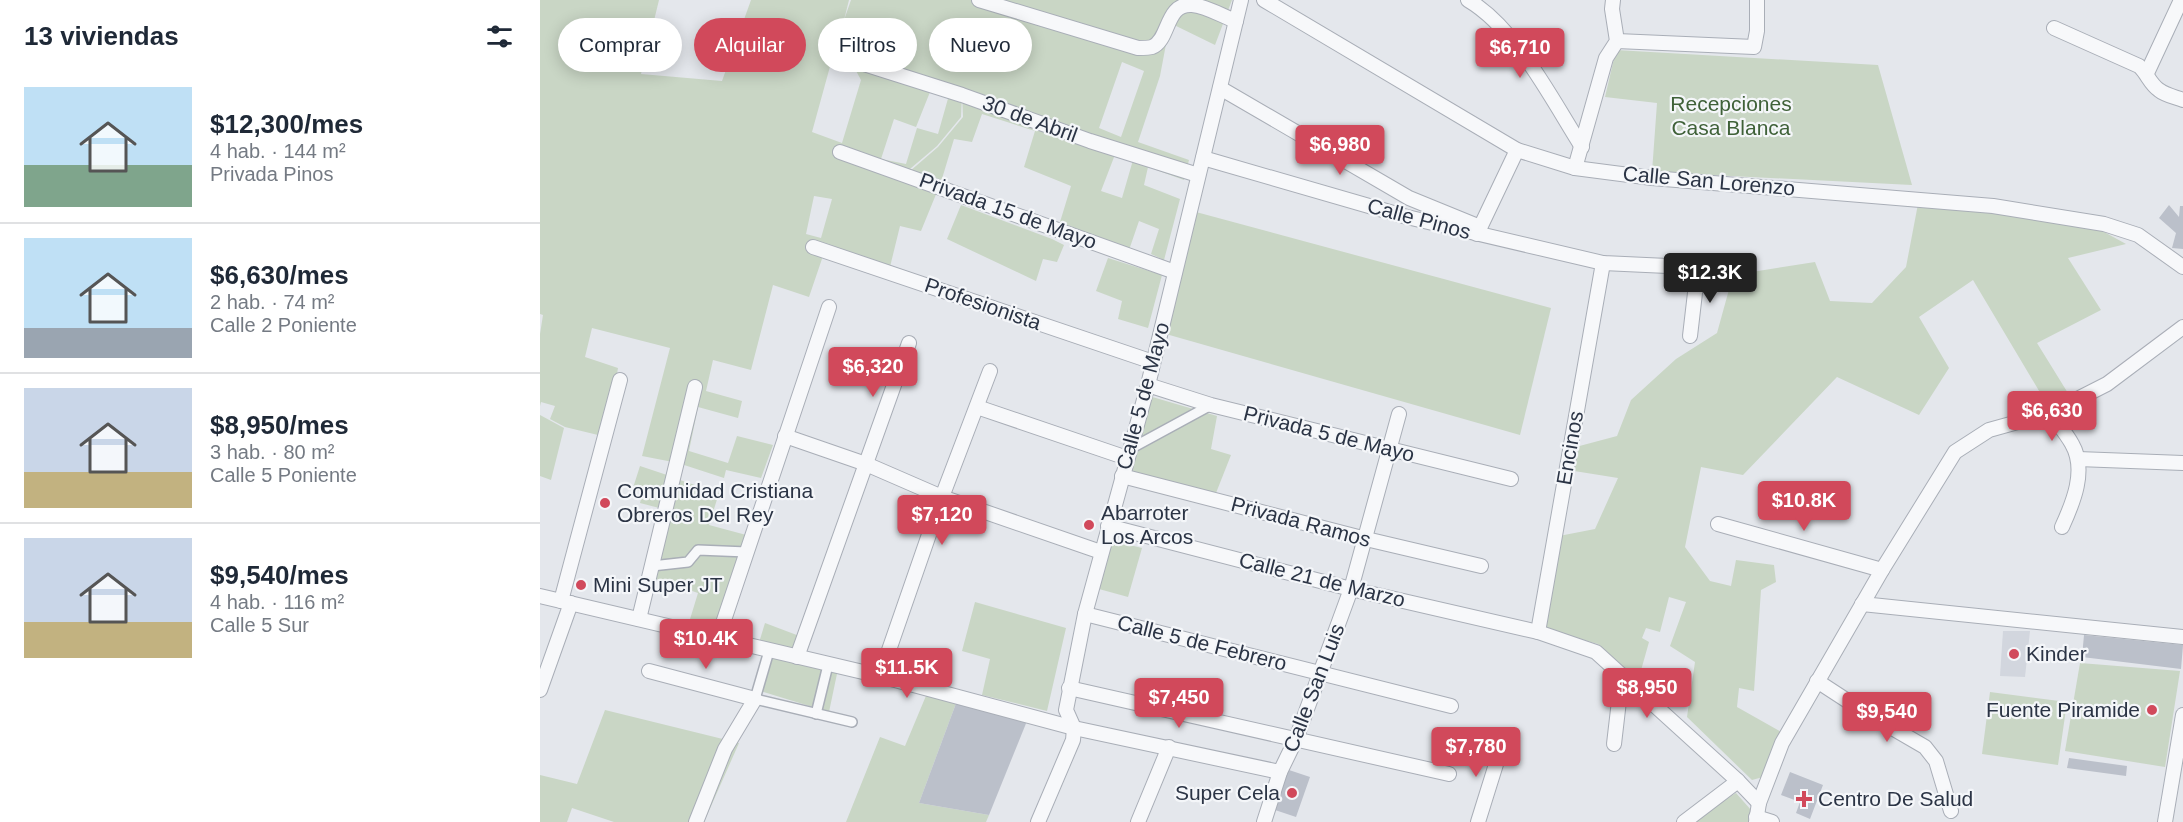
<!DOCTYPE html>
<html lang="es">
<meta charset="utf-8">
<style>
:root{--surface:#fff;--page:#f2f2f3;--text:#1f2937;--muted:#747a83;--line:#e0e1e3;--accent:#d1495b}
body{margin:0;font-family:Helvetica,sans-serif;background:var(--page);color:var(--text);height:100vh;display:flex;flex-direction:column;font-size:22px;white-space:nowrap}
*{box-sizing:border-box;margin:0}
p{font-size:20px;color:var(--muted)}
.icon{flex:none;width:33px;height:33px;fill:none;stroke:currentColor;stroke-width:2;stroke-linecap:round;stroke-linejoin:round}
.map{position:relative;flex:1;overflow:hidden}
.sheet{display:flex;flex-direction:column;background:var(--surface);width:540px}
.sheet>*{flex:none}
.guide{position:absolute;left:18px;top:18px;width:570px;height:54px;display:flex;gap:12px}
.price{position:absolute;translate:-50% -51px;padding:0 14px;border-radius:6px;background:var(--accent);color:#fff;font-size:20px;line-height:39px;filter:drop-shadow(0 2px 3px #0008)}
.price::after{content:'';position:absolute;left:50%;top:36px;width:18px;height:14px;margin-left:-9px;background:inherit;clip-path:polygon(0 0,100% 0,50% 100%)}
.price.current{background:#222;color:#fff}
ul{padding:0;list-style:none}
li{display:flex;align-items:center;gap:18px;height:150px;padding:0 24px}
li+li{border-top:2px solid var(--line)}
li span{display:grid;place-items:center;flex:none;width:168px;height:120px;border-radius:0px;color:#555}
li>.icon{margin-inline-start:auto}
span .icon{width:72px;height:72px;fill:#fffc;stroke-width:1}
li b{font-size:26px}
h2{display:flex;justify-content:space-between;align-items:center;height:72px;padding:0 24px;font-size:26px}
.pill{padding:0 21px;border-radius:27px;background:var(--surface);box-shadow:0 3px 15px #0003;font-size:21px;line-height:54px}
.pill.current{background:var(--accent);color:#fff}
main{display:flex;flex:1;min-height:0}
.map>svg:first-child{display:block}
.built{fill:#d2d6de}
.green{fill:#c9d6c5;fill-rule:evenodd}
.building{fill:#bbc0ca}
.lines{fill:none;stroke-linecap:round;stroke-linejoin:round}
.pedestrian-casing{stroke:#a9aeb7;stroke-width:12}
.minor-casing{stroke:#a9aeb7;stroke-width:16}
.pedestrian{stroke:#f7f8fa;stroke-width:9}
.minor{stroke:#f7f8fa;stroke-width:14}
.poi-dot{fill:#d1495b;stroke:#f4f6f9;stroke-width:2}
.labels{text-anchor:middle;stroke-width:4.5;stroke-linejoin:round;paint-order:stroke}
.park-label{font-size:21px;fill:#3f6138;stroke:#f4f6f9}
.street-label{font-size:21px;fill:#2b3445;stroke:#f4f6f9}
.poi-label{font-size:21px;fill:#2b3445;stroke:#f4f6f9;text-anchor:start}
</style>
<main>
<section class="sheet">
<h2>13 viviendas<svg class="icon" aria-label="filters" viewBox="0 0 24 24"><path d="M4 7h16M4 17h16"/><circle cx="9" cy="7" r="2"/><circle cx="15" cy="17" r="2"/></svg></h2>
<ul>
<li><span style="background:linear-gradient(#bfe0f5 65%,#7fa58c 0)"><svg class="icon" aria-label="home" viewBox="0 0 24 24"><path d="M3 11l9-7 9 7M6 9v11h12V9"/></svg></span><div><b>$12,300/mes</b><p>4 hab. · 144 m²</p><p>Privada Pinos</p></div></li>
<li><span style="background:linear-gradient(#bfe0f5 75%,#9aa5b1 0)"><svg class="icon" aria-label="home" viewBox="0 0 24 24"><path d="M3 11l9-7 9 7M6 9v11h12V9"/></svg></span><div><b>$6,630/mes</b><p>2 hab. · 74 m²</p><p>Calle 2 Poniente</p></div></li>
<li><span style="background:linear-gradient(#c9d6e8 70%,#c2b280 0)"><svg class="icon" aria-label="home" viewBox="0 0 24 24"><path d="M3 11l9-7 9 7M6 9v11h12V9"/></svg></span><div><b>$8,950/mes</b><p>3 hab. · 80 m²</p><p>Calle 5 Poniente</p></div></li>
<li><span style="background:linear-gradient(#c9d6e8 70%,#c2b280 0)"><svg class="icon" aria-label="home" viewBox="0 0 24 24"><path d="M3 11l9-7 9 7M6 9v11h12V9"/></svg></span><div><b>$9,540/mes</b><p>4 hab. · 116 m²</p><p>Calle 5 Sur</p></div></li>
</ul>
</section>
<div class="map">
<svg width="1643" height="822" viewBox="0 0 1643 822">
<rect width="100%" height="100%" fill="#e4e7ec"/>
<!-- built -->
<polygon class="built" points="1463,631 1490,631 1485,677 1460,676"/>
<!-- green -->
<g class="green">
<path d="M 0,0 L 119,0 L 101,74 L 182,81 L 211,0 L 309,0 L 304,20 L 311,0 L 692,0 L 675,45 L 630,23 L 620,76 L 598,142 L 649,160 L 644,180 L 608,167 L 604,185 L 640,199 L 624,260 L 611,254 L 619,229 L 599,221 L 589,250 L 520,222 L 531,186 L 484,167 L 495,131 L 442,114 L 432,142 L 414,139 L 401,182 L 369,172 L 398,147 L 423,117 L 422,94 L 421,117 L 397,146 L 364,174 L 399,187 L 381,231 L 360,226 L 349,271 L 285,250 L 269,297 L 233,285 L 211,370 L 173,360 L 166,391 L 202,401 L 198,418 L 158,407 L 149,451 L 188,463 L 197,436 L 233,445 L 221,478 L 186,470 L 184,478 L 138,463 L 102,456 L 130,348 L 52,328 L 45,357 L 78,368 L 70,414 L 58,435 L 25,427 L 10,419 L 15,406 L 1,402 L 0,406 L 0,334 L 3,315 L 0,314 ZM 294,52 L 308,56 L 321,80 L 302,143 L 272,132 ZM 582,62 L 604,71 L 581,137 L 559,128 ZM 390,92 L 409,95 L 398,134 L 377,128 L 366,164 L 341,159 L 354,119 L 376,127 ZM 576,152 L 593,160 L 582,198 L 561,191 ZM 274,196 L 292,199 L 281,238 L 266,234 Z"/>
<polygon points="1076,50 1338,65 1372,185 1112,172 1117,103 1065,97"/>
<polygon points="1378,204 1449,211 1557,228 1586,244 1528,258 1561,310 1497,343 1531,398 1508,406 1433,280 1379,317 1409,368 1379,415 1297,377 1203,475 1161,467 1145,547 1170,581 1191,586 1196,560 1234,565 1236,582 1221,590 1214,691 1199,688 1197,707 1243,733 1223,777 1212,780 1147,717 1155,662 1130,646 1146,602 1129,597 1120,632 1106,628 1102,638 1109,642 1098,681 1058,644 1001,628 1019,536 1055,529 1078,478 1028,470 1032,448 1077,436 1091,400 1136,359 1177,333 1193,275 1275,262 1290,301 1332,303 1366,267"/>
<polygon points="421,205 512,239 524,245 517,262 503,259 496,281 407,239"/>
<polygon points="656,212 1011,308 980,435 626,334"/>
<polygon points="568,258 622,275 608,328 578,319 582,301 556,291"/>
<polygon points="609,396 677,416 671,449 691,455 676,493 589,472"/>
<polygon points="0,415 24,428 11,480 0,476"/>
<polygon points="100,466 136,478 127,510 100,503 103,491 92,491"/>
<polygon points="140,480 179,493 169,525 210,536 176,636 147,629 158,593 113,578"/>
<polygon points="570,540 602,548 588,597 559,589"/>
<polygon points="435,602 526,628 507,711 442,695 450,659 422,651"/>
<polygon points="225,623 262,637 256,656 218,646"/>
<polygon points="230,653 298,669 289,712 220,691"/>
<polygon points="1540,663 1640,671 1625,767 1525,751"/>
<polygon points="388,691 418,698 379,803 449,815 446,822 306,822 340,737 365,746"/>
<polygon points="1450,692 1527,702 1518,765 1442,754"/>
<polygon points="65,710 199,743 164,822 74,822 32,808 27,822 0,822 0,775 37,784"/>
<polygon points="1196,793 1211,810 1212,822 1151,822"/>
</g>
<!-- building -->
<g class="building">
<polygon points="1629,205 1639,217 1640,206 1643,206 1643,249 1632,248 1636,233 1619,218"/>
<polygon points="1544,635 1643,645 1641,669 1542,657"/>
<polygon points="418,698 489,716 449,815 379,803"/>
<polygon points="1529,758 1587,766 1586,776 1527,768"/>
<polygon points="749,770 770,777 756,817 732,809"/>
<polygon points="1250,772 1283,785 1270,819 1256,813 1260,802 1241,795"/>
</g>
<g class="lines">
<!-- pedestrian casing -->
<g class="pedestrian-casing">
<g id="pedestrian">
<polyline points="590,449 671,405"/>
<polyline points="112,566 148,562 158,550 207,552"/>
<polyline points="229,651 215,699 312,722"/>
<polyline points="276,714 288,665"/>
</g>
</g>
<!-- minor casing -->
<g class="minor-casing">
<g id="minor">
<path d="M 439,0 L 598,48 C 602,48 609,48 612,47 C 630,40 625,3 652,5 C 666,6 682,16 696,21"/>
<polyline points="724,0 977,150 1035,168 1112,178 1453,206 1564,224 1598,235 1643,267"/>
<path d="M 928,0 C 976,28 1012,100 1042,147"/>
<path d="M 1514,28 L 1599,66 C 1607,73 1610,84 1619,90 C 1625,95 1635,97 1643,100"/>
<polyline points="1077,41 1214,47 1217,31 1217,0"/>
<polyline points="321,63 422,95 550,141 658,175"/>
<polyline points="1607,73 1641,0"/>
<polyline points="680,88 869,198 940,227"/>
<polyline points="300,152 635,272"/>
<polyline points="663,158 867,217 1063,263 1192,269"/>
<polyline points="1035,168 1066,58 1077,41 1072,9 1073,0"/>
<polyline points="937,234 977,150"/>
<polyline points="273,247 613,362"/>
<polyline points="1150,336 1158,267"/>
<polyline points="608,385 671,405 971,479"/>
<polyline points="437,407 587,458"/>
<path d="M 1510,413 C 1517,423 1526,433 1532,444 C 1547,470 1533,503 1522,527"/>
<polyline points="245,436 326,464 402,497 561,552"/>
<polyline points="1538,459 1643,463"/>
<polyline points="582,476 826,539 941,566"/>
<polyline points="1178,524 1342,570"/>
<polyline points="568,526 811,589 998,632 1056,652 1198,781 1219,803"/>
<polyline points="0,596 340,676 534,728 740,772"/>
<polyline points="21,601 80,380"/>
<polyline points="1322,604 1643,637"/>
<polyline points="545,614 911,706"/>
<polyline points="99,619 155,387"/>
<polyline points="998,632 1063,263"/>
<polyline points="178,638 289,307"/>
<polyline points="257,657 369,343"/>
<polyline points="109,671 215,699 185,749 156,822"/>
<polyline points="340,676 402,497 450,371"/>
<polyline points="1277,681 1323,711 1385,747 1396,761 1411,811"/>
<polyline points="529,688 909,774"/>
<polyline points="0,690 31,603"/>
<polyline points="1074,744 1082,675"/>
<polyline points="1216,817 1232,822"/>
<polyline points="498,822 533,740 534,728 526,710 545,614 608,385 701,0"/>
<polyline points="598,822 629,747"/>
<polyline points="724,822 740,772 756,739 811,589 859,414"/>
<polyline points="938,822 962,745"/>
<polyline points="1144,822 1198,781"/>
<polyline points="1216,822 1219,803 1242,743 1342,570 1415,452 1449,430 1510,413 1567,384 1643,327"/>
<polyline points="1625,822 1643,715"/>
</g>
</g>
<!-- pedestrian -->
<use href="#pedestrian" class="pedestrian"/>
<!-- minor -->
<use href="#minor" class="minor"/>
</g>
<!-- markers -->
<g class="poi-dot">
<circle cx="65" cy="503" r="6"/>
<circle cx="549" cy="525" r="6"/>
<circle cx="41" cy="585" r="6"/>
<circle cx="1474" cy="654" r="6"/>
<circle cx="1612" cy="710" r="6"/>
<circle cx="752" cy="793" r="6"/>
<path d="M1261 790h6v6h6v6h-6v6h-6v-6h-6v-6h6z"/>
</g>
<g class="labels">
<!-- park labels -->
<g class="park-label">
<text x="1191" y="111">Recepciones<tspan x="1191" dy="24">Casa Blanca</tspan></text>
</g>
<!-- street labels -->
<g class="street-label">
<text transform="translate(490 119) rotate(20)" y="7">30 de Abril</text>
<text transform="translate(1169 181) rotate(5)" y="7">Calle San Lorenzo</text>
<text transform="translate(468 211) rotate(20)" y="7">Privada 15 de Mayo</text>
<text transform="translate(879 219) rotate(15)" y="7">Calle Pinos</text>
<text transform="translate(443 304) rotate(19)" y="7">Profesionista</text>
<text transform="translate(603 396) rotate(-75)" y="7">Calle 5 de Mayo</text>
<text transform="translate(789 434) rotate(14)" y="7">Privada 5 de Mayo</text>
<text transform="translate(1030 448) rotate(-80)" y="7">Encinos</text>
<text transform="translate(761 522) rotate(15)" y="7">Privada Ramos</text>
<text transform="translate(782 580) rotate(14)" y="7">Calle 21 de Marzo</text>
<text transform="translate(662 643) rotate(14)" y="7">Calle 5 de Febrero</text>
<text transform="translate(774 688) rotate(-69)" y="7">Calle San Luis</text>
</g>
<!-- poi labels -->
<g class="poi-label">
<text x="77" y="498">Comunidad Cristiana<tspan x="77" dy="24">Obreros Del Rey</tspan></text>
<text x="561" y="520">Abarroter<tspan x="561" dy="24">Los Arcos</tspan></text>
<text x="53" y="592">Mini Super JT</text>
<text x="1486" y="661">Kinder</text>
<text x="1600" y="717" text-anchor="end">Fuente Piramide</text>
<text x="740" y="800" text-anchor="end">Super Cela</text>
<text x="1278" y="806">Centro De Salud</text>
</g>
</g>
</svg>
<b class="price" style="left:980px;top:79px">$6,710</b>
<b class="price" style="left:800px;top:176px">$6,980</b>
<b class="price current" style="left:1170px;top:304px">$12.3K</b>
<b class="price" style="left:333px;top:398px">$6,320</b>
<b class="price" style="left:1512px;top:442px">$6,630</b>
<b class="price" style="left:1264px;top:532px">$10.8K</b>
<b class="price" style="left:402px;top:546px">$7,120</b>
<b class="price" style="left:166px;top:670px">$10.4K</b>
<b class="price" style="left:367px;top:699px">$11.5K</b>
<b class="price" style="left:1107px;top:719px">$8,950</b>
<b class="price" style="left:639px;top:729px">$7,450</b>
<b class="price" style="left:1347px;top:743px">$9,540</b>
<b class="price" style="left:936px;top:778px">$7,780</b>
<div class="guide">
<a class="pill">Comprar</a>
<a class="pill current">Alquilar</a>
<a class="pill">Filtros</a>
<a class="pill">Nuevo</a>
</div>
</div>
</main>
